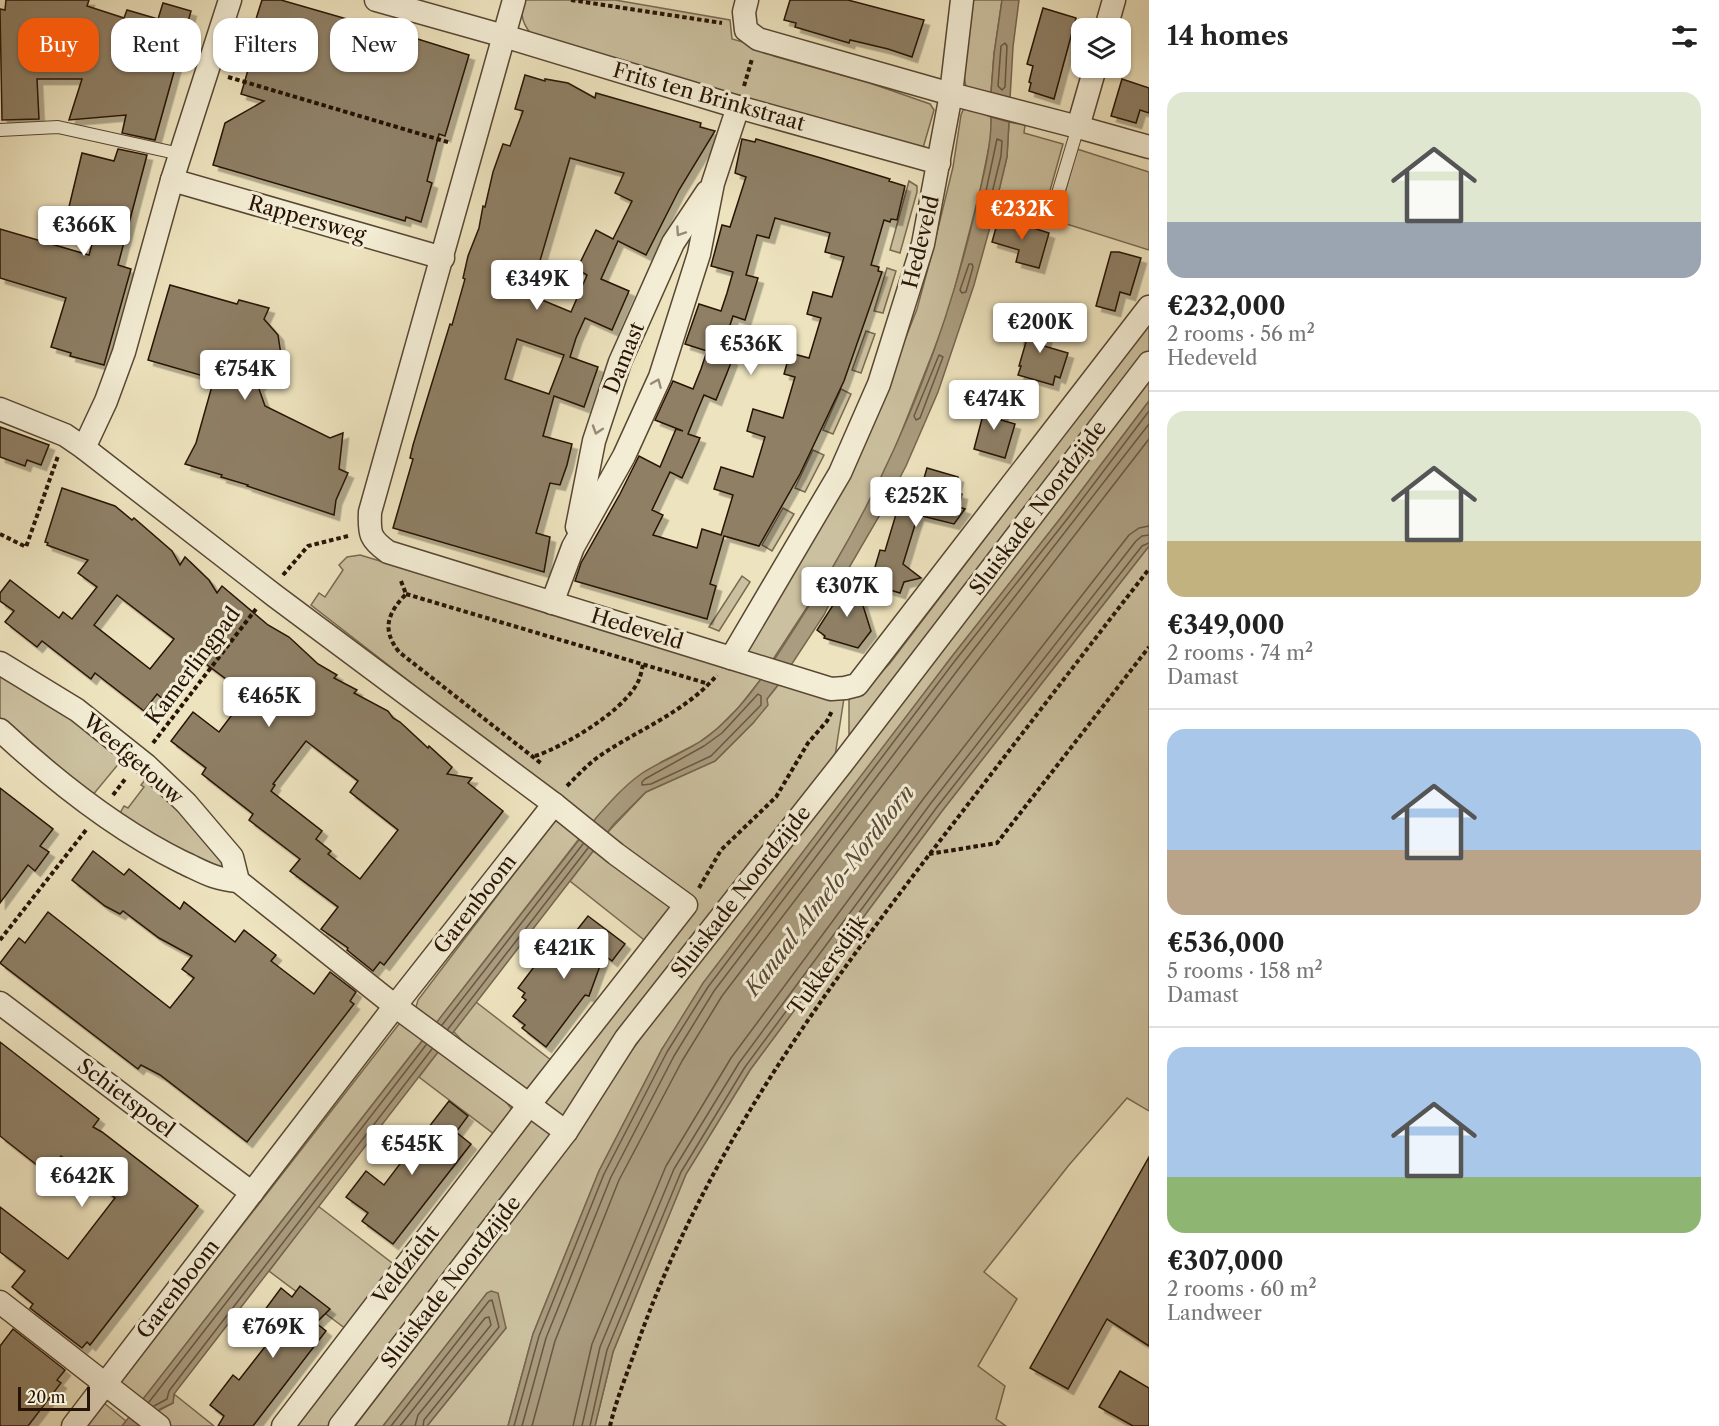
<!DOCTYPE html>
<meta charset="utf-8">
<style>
:root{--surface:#fff;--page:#f6f6f6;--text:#222;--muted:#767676;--line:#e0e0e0;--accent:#ea580c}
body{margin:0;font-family:"Libre Caslon Text",serif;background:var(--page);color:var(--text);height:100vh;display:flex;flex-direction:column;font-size:22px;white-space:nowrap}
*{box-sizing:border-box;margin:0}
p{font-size:20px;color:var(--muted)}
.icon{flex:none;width:33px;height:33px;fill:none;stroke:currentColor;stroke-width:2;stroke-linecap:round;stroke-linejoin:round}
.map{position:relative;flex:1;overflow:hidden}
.sheet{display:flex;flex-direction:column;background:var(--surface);width:570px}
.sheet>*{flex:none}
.guide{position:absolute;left:18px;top:18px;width:570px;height:54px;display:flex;gap:12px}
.buttons{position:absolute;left:1071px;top:18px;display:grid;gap:12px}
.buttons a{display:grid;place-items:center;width:60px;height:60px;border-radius:12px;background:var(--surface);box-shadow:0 2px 4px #0004;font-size:30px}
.scale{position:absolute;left:18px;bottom:15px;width:72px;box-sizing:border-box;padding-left:6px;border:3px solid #271305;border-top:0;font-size:16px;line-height:21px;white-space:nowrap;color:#271305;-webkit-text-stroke:4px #f3edd5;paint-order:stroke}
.price{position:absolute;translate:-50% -51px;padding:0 14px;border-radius:6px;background:#fff;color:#222;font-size:20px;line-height:39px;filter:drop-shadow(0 2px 3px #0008)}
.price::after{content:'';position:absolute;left:50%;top:36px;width:18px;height:14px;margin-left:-9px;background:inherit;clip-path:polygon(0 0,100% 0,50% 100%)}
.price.current{background:var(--accent);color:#fff}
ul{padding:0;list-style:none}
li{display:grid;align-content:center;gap:12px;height:318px;padding:0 18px}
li+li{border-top:2px solid var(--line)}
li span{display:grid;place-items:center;height:186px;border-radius:18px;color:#555}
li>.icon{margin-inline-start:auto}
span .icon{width:108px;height:108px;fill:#fffc;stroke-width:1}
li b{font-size:26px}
h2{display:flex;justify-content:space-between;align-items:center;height:72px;padding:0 18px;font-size:26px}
.tag{padding:0 21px;border-radius:18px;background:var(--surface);box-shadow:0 2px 4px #0004;font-size:21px;line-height:54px}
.tag.current{background:var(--accent);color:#fff}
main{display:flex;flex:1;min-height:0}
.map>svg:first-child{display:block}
.green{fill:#cbc09f;stroke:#796a52;stroke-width:1.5}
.water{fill:#aa9c7f;stroke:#76654e;stroke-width:1.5}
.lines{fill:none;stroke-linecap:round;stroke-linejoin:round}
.shore{stroke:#685842;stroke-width:1.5}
.building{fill:#8e7f65;stroke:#271305;stroke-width:1.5;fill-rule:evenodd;filter:url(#shadow)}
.service-casing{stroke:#584733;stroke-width:14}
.minor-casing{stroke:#584733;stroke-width:25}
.path{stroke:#271305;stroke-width:4;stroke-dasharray:4.5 3;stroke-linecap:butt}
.service{stroke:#f3edd5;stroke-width:12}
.minor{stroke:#f3edd5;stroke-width:22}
.oneway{stroke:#978b77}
.labels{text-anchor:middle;stroke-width:6;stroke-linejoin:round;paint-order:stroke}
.street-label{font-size:21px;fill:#271305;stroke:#f3edd5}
.water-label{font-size:22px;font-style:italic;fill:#5b4a36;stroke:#f3edd5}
</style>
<main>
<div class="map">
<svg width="1149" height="1426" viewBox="0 0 1149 1426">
<defs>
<filter id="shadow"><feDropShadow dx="5.5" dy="5.5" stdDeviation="0" flood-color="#0004"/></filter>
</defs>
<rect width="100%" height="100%" fill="#ede3be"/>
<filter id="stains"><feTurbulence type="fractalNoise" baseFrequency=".00333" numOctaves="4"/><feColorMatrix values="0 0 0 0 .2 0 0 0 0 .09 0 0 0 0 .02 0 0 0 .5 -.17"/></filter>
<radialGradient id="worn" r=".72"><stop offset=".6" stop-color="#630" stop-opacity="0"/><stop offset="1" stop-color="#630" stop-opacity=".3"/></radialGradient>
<!-- green -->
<g class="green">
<path d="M 522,0 L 615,0 L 730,20 L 732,39 L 771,50 L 774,56 L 867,82 L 930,104 L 934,110 L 923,148 L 535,38 C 522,25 521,17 522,0 Z"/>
<path d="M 972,0 L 1002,0 L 994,54 L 991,93 L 967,88 C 959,76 970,17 972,0 Z"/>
<polygon points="969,108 991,117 992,132 980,191 948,314 892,456 864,513 830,572 770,664 747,656 746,646 795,571 834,503 897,360 917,309 931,257 953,167 961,115 963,110"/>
<polygon points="1009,122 1025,125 1024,133 1063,144 1042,219 1040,220 994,211 1007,157"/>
<polygon points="1077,149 1149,172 1149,250 1057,221"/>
<polygon points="909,181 917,186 917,192 900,253 890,250"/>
<polygon points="887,268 896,271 883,313 874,311"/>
<polygon points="1149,323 1149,351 849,739 849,696 862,694 890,663"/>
<polygon points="866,331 875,334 861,373 852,370"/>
<polygon points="1149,379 1149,401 1063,515 950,659 662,1049 599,1171 533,1334 508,1426 427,1426 506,1328 487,1293 383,1426 355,1426 494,1244 677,987"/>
<polygon points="841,389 851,394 833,434 823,430"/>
<polygon points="813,450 824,455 805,492 795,488"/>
<polygon points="783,508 794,514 772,551 762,545"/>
<polygon points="1149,546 1149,1111 1127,1098 1069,1165 984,1272 1017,1299 978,1366 1005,1386 996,1419 1006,1426 595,1426 613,1352 686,1174 750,1070 942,811"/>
<polygon points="360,555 650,642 762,678 739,707 718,728 700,742 661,762 592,823 311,605 319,593 325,597 343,570 339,565 347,557"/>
<polygon points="742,576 750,582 719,631 709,627"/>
<polygon points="0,670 125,756 92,796 0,718"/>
<polygon points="778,685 844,698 835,756 554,1137 328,1426 289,1426 689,905 606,834 646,792 715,761 754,722 767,699"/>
<polygon points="148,776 181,805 225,867 220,871 119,815 124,806 128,808 144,787 141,785"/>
<polygon points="561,820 582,835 434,1026 419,1013 416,1007 418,1000 554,821"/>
<polygon points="593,851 614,862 670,906 672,912 648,943 570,881"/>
<polygon points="476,1002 556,1064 531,1088 524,1088 468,1047 453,1031"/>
<polygon points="399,1024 404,1024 425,1037 141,1402 124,1389 121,1381"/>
<path d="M 438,1052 C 463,1065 497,1086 512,1110 L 498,1137 L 419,1077 Z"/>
<polygon points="318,1206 396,1266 346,1329 269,1271"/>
<polygon points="174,1394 214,1426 171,1426 158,1411 173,1403"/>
<polygon points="104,1403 126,1421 122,1426 86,1426"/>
</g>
<!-- water -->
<g class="water">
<polygon points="1002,0 1019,0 1013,47 1010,99 991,93 994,54"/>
<path d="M 991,117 L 1009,122 L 1007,157 L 992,220 L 974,285 L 938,392 L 906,466 L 885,506 L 836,590 L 824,615 L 778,685 L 767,699 L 768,705 L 754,722 L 715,761 L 646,792 L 614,824 L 174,1394 L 173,1403 L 160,1409 L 145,1426 L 122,1426 L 596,818 C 610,802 624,786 641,774 C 660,761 682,754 701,741 C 715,732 727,720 738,708 C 760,683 778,654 796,626 C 878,502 938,364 973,220 C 980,189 992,148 991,117 Z"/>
<polygon points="1149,401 1149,546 942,811 750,1070 686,1174 613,1352 595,1426 508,1426 533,1334 599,1171 662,1049 703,983 950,659 1063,515"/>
<polygon points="491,1291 498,1293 506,1328 427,1426 383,1426 487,1293"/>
</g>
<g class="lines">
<!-- shore -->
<g class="shore">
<polygon points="1005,43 1007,46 1005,87 1002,90 998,86 1001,46"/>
<polygon points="997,139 1002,141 1001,156 992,193 988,195 986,191"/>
<polygon points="969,264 972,264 973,267 966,292 962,293 960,290"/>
<polygon points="939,355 943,357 920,418 916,420 914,416"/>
<polygon points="758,694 761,696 761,705 711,756 651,784 642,785 642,782 645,779 704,746 722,733"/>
<polyline points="442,1025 583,844"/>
<polyline points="448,1029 588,848"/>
<polyline points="149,1402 426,1045"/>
<polyline points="154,1406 167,1399 169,1391 185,1370 432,1049"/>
<polyline points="391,1426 489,1301 492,1300 499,1327 424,1420 423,1426"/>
<polyline points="400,1426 485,1318 489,1317 491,1325 418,1415 415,1426"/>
<polyline points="514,1426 539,1336 604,1174 667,1052 708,987 954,662 1068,518 1149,411"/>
<polyline points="522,1426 546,1338 611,1177 674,1056 714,991 960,667 1149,424"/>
<polyline points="532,1426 555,1341 619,1180 682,1061 722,996 968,673 1149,439"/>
<polyline points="573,1426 592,1344 666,1166 731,1058 924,798 1129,535 1139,528 1149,526"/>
<polyline points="582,1426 600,1347 674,1169 739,1063 931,803 1136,541 1142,536 1149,535"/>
<polyline points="590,1426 607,1350 681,1172 745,1067 937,807 1142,546 1149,543"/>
</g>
</g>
<!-- building -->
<g class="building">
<polygon points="6,0 89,0 87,6 124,18 127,10 158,19 163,3 191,11 155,140 122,133 126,115 69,120 82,79 37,79 39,119 2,120 0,9 5,10"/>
<polygon points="262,0 281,0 378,28 392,31 469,55 445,136 439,134 427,181 432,183 421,222 406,217 405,221 213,165 225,123 264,101 241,94 257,39 250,38"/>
<polygon points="790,0 848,0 924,20 912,57 888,49 850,40 849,43 795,27 796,23 784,20"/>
<polygon points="1043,8 1076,18 1054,99 1029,91 1031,83 1029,82 1033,66 1027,64"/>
<path d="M 525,75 L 545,81 L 545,79 L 568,83 L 595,98 L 596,93 L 701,123 L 700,127 L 715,131 L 679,190 L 646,255 L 618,241 L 601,279 L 629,291 L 612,330 L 585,318 L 576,338 L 570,357 L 598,367 L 584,407 L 554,396 L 543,436 L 572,444 L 567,465 L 560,485 L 550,483 L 536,533 L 550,537 L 544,572 L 393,528 L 413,459 L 410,458 L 413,445 L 450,324 L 452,325 L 465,279 L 463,278 L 468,256 L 479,228 L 483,206 L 485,207 L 493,172 L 503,144 L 510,146 L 523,111 L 515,109 ZM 570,158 L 624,173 L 615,193 L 632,201 L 613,239 L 596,230 L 577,269 L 587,275 L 571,312 L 530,295 ZM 517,339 L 564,355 L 549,394 L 505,379 Z"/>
<polygon points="1122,79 1149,88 1149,113 1140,110 1136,123 1111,116"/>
<path d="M 742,139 L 755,142 L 756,139 L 821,158 L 890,179 L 889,181 L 905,186 L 897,220 L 891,219 L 890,222 L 884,220 L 871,265 L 879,267 L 878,271 L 882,272 L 844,381 L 800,474 L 759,546 L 724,536 L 710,584 L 716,586 L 707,619 L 575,581 L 581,563 L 620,494 L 639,456 L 660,467 L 676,429 L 683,431 L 655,420 L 673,381 L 693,389 L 701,369 L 707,351 L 685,344 L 699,304 L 721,311 L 727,293 L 733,272 L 711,266 L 722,225 L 730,227 L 746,177 L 735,173 ZM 775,218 L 830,233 L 825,252 L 844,257 L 832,297 L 813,292 L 807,314 L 821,318 L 809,358 L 790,353 L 784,374 L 795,377 L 783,418 L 753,409 L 747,431 L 765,437 L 753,477 L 721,467 L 714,489 L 733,495 L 721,535 L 702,529 L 697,548 L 653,535 L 663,515 L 652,510 L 670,472 L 682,478 L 700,438 L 688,434 L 696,414 L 704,395 L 716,400 L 727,373 L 732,360 L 720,355 L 733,316 L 745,320 L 758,278 L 746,275 L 757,235 L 769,238 Z"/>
<polygon points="118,149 147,155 118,265 131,269 104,365 70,356 71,353 51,347 66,298 0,278 0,229 89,255 99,218 68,211 82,153 114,161"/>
<polygon points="999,217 1049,233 1039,268 1016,262 1019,250 992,242"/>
<polygon points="1111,252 1119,252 1141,258 1130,295 1120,292 1115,311 1096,306"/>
<polygon points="170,285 237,304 239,300 269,308 264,319 278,335 281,355 273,372 258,386 265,406 330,438 343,433 339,469 348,473 336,500 334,515 247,486 248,485 221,477 222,475 185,464 196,443 214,379 148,360"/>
<polygon points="1024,318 1050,325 1044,346 1068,353 1060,378 1055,376 1053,385 1018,375 1021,366 1019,366 1026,342 1018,340"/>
<polygon points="987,400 1005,405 1001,420 1015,424 1005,458 974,449"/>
<polygon points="0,427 49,445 41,465 27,460 25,466 0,457"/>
<polygon points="927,468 958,477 954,492 962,494 959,507 965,509 954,524 918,515 903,564 921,578 904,582 900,593 870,584 880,550 885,551 900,501 916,506"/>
<path d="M 62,488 L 115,506 L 132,520 L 134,518 L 172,551 L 180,565 L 185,557 L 209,580 L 217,593 L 222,586 L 268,625 L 289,637 L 318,664 L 337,675 L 334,678 L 357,690 L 354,693 L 388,711 L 393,718 L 400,722 L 428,748 L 429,746 L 452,767 L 447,774 L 472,778 L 468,783 L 503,811 L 384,965 L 380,962 L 373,971 L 347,950 L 348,948 L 321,929 L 338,907 L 290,871 L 300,859 L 249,820 L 253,814 L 202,774 L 206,768 L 171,741 L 193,712 L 219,732 L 247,695 L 198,658 L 165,701 L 157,694 L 144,711 L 95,673 L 91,679 L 42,641 L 37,647 L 5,622 L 14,611 L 0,601 L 0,593 L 10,580 L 59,618 L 63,612 L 72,619 L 97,587 L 78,573 L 88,560 L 47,545 L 48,543 L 45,542 ZM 117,595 L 174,639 L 150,669 L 94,625 ZM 306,741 L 358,781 L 350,792 L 398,830 L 360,879 L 328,854 L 331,851 L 316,839 L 322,831 L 271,791 L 275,785 L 273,784 Z"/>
<polygon points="853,574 871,631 858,648 824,638 825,636 817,630"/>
<polygon points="0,788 53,829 40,846 49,852 35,871 28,865 0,903"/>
<polygon points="93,851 124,875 129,869 180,909 184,902 235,942 244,930 276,955 271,961 314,994 330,972 356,992 350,1001 354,1004 247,1142 160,1075 141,1065 138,1069 0,963 19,938 25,943 48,912 170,1008 194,978 182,969 192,956 159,938 123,911 120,914 105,906 72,880"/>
<polygon points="588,916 625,944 612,961 604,955 589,996 585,995 546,1047 522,1028 525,1025 513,1016 526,1000 522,997 525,993 518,988 546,951 555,958"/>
<polygon points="0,1042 99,1119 93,1127 102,1132 198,1206 90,1345 87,1342 82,1348 30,1308 33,1304 12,1287 25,1271 0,1252 0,1207 68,1259 115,1198 61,1156 47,1173 0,1136"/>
<polygon points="449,1101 468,1116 456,1132 471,1144 393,1244 362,1221 368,1213 346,1197 366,1171 384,1185 406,1156 401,1152 412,1137 418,1141"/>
<polygon points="1149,1157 1149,1346 1107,1319 1068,1389 1030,1368"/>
<polygon points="300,1286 330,1309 316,1323 326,1331 253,1426 218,1426 224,1416 210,1405 233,1375 239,1380 282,1325 264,1311 281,1288 292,1297"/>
<polygon points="13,1329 65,1370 57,1380 61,1383 28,1426 0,1426 0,1346"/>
<polygon points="1120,1371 1149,1388 1149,1426 1133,1426 1099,1407"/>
</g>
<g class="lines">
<!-- service casing -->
<g class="service-casing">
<g id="service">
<polyline points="0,130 58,127 180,154"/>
<polyline points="1050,220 1078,127"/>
</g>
</g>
<!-- minor casing -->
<g class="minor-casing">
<g id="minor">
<polyline points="376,0 504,36 738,107 939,163"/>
<path d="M 514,0 L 370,512 C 369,534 370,539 388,552 L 731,658 L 840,473 L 879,384 L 923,244 L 951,94 L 962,0"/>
<polyline points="747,0 744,12 746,30 758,39 951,94 1078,127"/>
<polyline points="1106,28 1114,0"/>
<polyline points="1095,68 1078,127 1149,147"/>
<polyline points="172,180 443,258"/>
<polyline points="0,409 65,435 84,448 106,401 124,352 172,180 230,0"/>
<polyline points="84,448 275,596 554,804 616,854 686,905 529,1105 283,1426"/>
<polyline points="577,527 594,441 620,362 673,243 707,192"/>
<polyline points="552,603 573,547 624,456 660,377 699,254 713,183 738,107"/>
<polyline points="731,658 831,689 845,688 857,685 1149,307"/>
<polyline points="0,663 77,710 146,765 186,803 232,857 238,881 395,1006 566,1132"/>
<path d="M 0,730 C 55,781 115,829 182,862 C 204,872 213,879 238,881"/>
<polyline points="0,1003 252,1193"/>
<polyline points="0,1302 159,1426"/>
<polyline points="73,1426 395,1006 554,804"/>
<polyline points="340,1426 566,1132 626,1038 841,765 1149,363"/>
</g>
</g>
<!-- path -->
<g class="path">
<polyline points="571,0 722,23"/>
<polyline points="228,77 451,143"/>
<polyline points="744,86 752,59"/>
<polyline points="0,534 26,547 58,456"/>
<polyline points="283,575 308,546 348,536"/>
<path d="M 401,581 L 406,594 C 388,613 381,629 399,652 L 542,764"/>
<polyline points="406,594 709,684"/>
<polyline points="153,743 256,609"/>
<path d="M 535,756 C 565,746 618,714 635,687 C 640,680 641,673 643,665"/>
<path d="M 567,786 C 577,776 586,766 598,757 C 637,730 686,712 717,675"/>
<polyline points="113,795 126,778"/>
<polyline points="929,854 997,843 1149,647"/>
<polyline points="699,888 721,850 776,797 808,743 827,721 832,711"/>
<polyline points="0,940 86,830"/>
<path d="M 610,1426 C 616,1400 627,1374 636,1348 C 704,1153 824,991 949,829 C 1016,742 1082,655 1149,569"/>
</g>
<!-- service -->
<use href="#service" class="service"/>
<!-- minor -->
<use href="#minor" class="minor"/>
</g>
<!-- one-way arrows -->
<defs><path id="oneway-chevron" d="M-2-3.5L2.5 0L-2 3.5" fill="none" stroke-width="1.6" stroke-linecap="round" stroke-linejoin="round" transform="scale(1.5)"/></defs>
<g class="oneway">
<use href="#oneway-chevron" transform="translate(680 232) rotate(124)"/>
<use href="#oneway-chevron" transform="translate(657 383) rotate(-67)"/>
<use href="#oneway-chevron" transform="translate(597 430) rotate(108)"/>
</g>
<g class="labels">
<!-- street labels -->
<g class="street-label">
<text transform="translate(709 97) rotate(16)" y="7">Frits ten Brinkstraat</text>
<text transform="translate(307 219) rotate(16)" y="7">Rappersweg</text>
<text transform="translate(921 242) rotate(-76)" y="7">Hedeveld</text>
<text transform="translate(624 358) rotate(-68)" y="7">Damast</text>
<text transform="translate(1038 508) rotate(-53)" y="7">Sluiskade Noordzijde</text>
<text transform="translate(637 629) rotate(17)" y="7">Hedeveld</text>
<text transform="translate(193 666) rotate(-53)" y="7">Kamerlingpad</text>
<text transform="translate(133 759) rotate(41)" y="7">Weefgetouw</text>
<text transform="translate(741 892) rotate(-52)" y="7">Sluiskade Noordzijde</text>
<text transform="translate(475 904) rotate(-52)" y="7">Garenboom</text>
<text transform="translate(828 965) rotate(-54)" y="7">Tukkersdijk</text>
<text transform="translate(126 1098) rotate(37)" y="7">Schietspoel</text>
<text transform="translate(406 1265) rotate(-52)" y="7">Veldzicht</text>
<text transform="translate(451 1282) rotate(-52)" y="7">Sluiskade Noordzijde</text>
<text transform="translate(178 1289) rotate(-52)" y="7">Garenboom</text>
</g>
<!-- water labels -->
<g class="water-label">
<text transform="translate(829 890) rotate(-52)" y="8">Kanaal Almelo-Nordhorn</text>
</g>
</g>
<rect width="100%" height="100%" filter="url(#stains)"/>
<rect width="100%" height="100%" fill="url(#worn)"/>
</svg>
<div class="buttons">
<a><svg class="icon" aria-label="layers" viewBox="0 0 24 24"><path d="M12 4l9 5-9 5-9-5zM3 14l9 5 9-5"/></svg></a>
</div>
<div class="scale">20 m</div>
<b class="price current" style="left:1022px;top:241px">€232K</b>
<b class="price" style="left:84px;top:257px">€366K</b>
<b class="price" style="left:537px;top:311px">€349K</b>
<b class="price" style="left:1040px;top:354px">€200K</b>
<b class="price" style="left:751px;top:376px">€536K</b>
<b class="price" style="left:245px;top:401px">€754K</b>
<b class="price" style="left:994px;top:431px">€474K</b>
<b class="price" style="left:916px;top:528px">€252K</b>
<b class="price" style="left:847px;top:618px">€307K</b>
<b class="price" style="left:269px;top:728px">€465K</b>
<b class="price" style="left:564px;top:980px">€421K</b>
<b class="price" style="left:412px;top:1176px">€545K</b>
<b class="price" style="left:82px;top:1208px">€642K</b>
<b class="price" style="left:273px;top:1359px">€769K</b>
<div class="guide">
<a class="tag current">Buy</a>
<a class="tag">Rent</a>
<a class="tag">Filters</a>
<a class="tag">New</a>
</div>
</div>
<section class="sheet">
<h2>14 homes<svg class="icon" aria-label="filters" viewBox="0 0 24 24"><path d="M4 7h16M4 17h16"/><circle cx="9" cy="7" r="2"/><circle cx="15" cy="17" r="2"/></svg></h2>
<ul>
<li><span style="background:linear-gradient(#dfe7d0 70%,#9aa5b1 0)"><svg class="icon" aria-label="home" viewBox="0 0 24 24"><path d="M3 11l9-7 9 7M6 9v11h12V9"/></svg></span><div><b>€232,000</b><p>2 rooms · 56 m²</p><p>Hedeveld</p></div></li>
<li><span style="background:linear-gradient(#dfe7d0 70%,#c2b280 0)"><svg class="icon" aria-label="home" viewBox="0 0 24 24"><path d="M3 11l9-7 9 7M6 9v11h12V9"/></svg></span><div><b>€349,000</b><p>2 rooms · 74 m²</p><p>Damast</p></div></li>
<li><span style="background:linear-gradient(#a9c7e8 65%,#b9a48a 0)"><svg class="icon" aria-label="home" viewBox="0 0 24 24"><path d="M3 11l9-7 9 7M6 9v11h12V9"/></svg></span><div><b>€536,000</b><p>5 rooms · 158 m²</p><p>Damast</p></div></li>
<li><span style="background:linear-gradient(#a9c7e8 70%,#8fb573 0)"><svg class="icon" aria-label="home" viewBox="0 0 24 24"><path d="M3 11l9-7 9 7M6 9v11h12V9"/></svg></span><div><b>€307,000</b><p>2 rooms · 60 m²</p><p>Landweer</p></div></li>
</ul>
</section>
</main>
